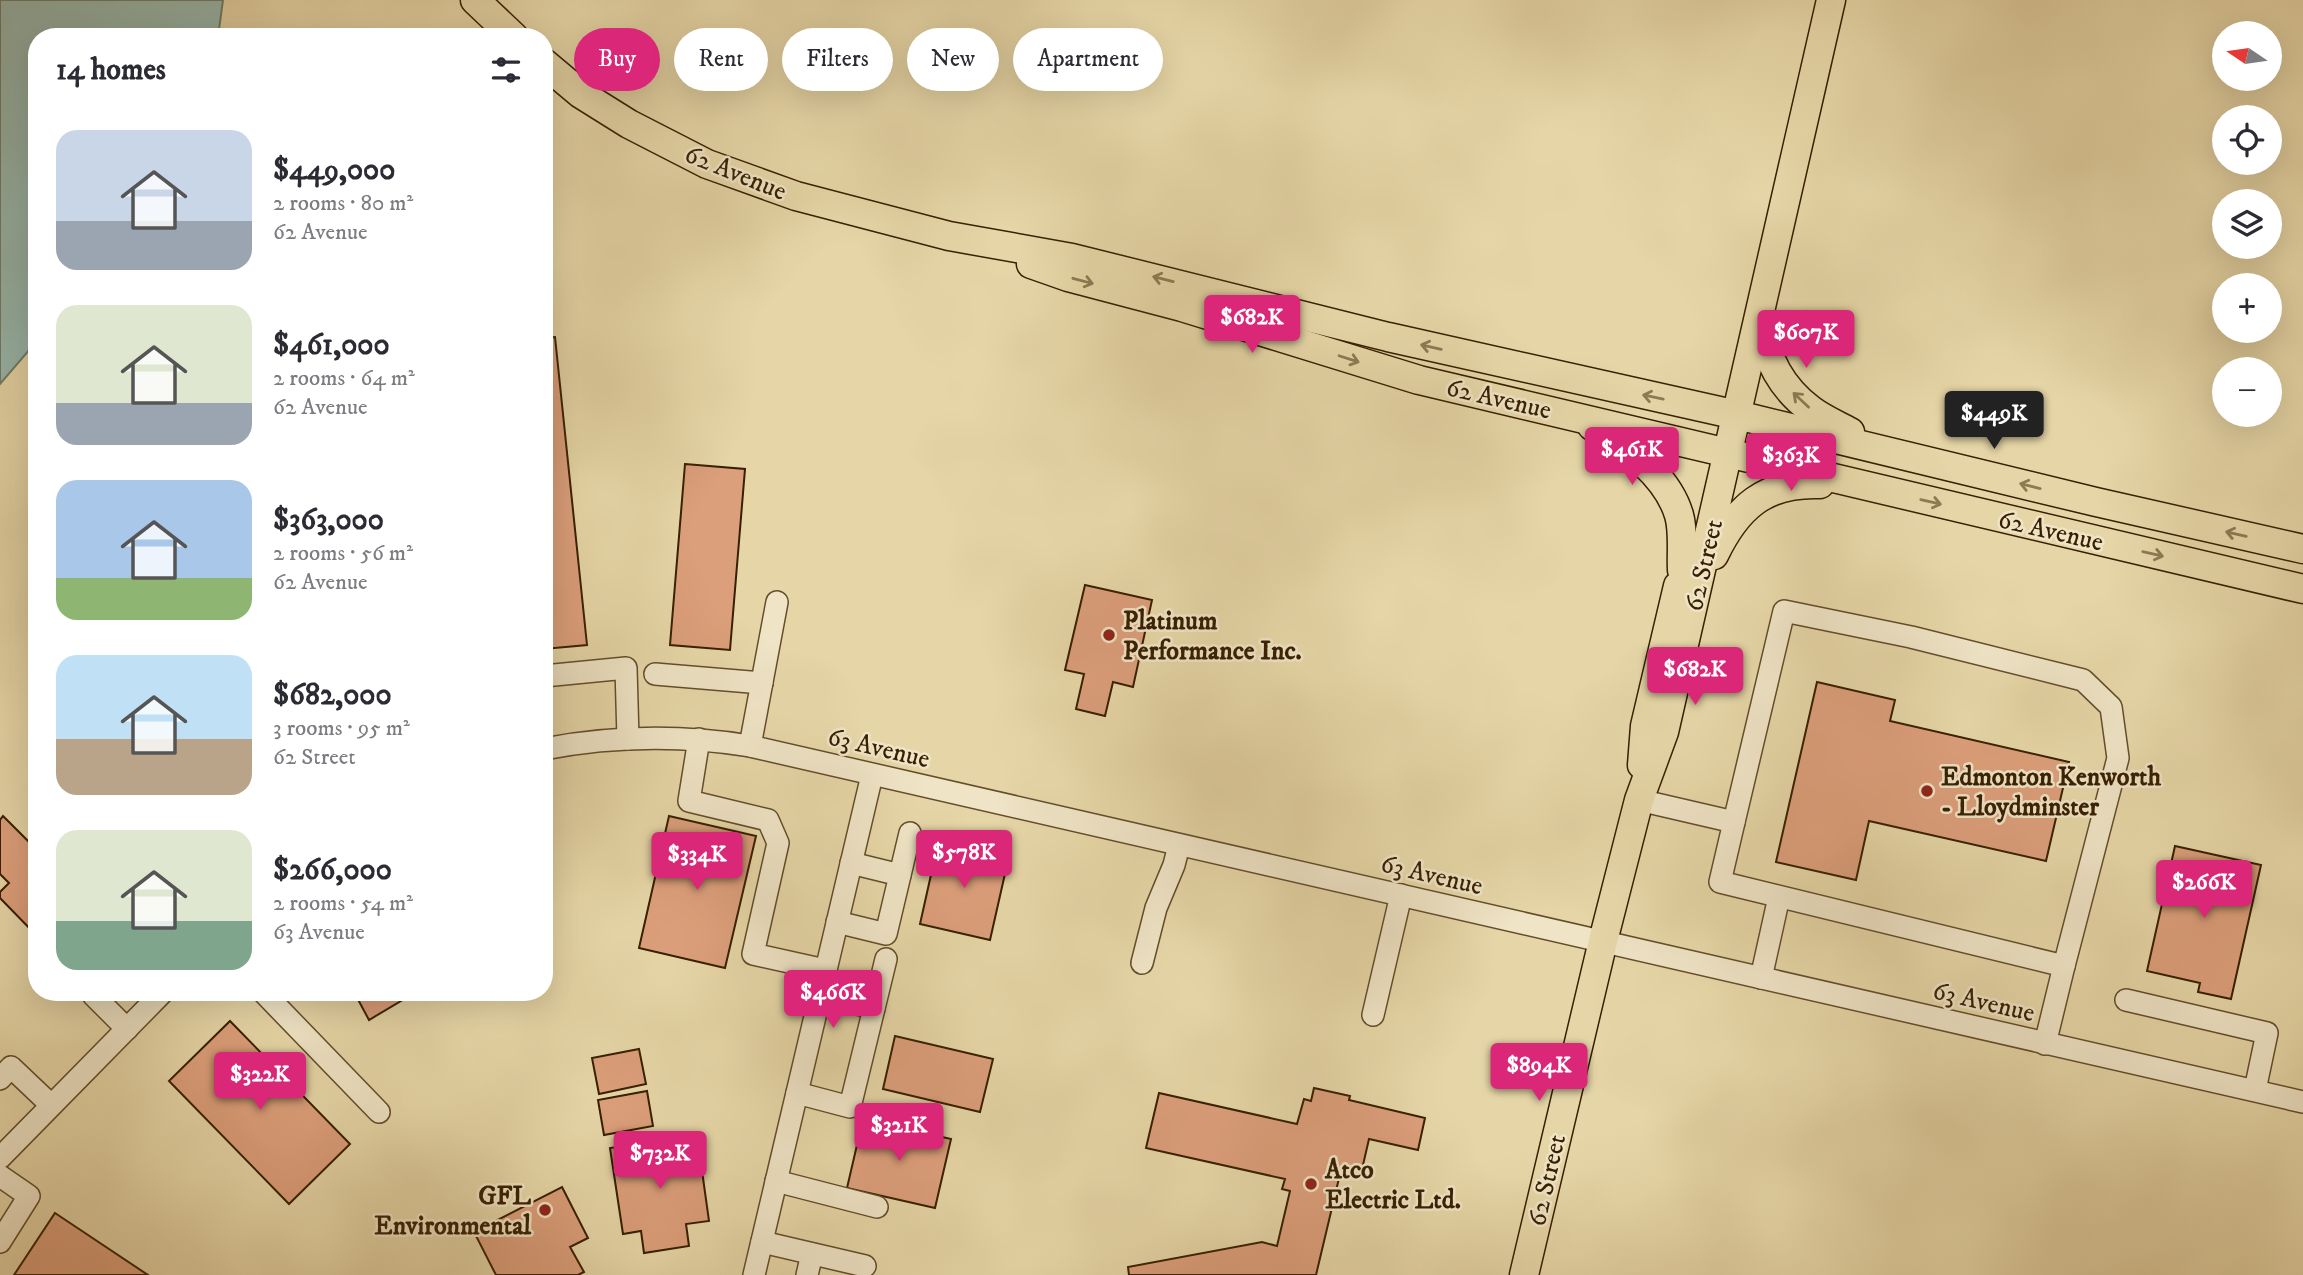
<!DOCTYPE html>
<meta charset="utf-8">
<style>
:root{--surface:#fff;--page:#f7f7f7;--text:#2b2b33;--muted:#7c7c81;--accent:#db2777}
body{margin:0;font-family:"IM FELL DW Pica",serif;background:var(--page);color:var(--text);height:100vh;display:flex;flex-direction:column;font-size:26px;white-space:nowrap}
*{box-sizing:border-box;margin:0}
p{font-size:23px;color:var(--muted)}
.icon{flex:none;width:38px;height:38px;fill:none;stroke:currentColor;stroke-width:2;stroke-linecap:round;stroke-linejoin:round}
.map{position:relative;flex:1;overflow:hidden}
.side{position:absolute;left:28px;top:28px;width:525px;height:973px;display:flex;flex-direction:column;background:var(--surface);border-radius:28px;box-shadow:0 7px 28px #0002}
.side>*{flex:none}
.top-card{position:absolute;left:574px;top:28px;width:665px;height:63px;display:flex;gap:14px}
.needle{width:46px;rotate:283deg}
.buttons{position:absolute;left:2212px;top:21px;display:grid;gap:14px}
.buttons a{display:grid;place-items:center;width:70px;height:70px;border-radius:50%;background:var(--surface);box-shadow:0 7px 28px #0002;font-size:35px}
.price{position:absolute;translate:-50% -60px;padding:0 16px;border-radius:7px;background:var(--accent);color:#fff;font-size:23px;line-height:46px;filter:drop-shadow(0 2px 4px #0008)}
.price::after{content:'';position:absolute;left:50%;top:42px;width:21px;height:16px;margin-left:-10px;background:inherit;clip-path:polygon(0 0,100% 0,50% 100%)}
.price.active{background:#222;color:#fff}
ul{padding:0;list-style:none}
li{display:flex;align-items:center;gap:21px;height:175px;padding:0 28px}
li span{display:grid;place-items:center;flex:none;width:196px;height:140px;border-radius:21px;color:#555}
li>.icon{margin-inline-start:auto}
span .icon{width:84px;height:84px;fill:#fffc;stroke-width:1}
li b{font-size:30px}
h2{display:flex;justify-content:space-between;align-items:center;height:84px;padding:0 28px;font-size:30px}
.chip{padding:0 24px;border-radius:32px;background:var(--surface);box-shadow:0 7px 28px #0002;font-size:24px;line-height:63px}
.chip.active{background:var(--accent);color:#fff}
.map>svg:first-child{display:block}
.water{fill:#97b8ae;stroke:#717b68;stroke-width:2}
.building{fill:#dc9f7b;stroke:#371f00;stroke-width:2}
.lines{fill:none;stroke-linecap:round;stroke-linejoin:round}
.minor-casing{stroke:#634d2a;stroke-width:24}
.major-casing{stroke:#371f00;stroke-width:31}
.minor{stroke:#efe4c6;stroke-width:21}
.major{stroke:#e6d6a7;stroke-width:28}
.oneway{stroke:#8e7a54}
.poi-dot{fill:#8f2418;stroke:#efe4c6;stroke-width:2.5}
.labels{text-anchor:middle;stroke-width:5;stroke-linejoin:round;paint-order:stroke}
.street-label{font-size:26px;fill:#371f00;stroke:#efe4c6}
.poi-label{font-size:26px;font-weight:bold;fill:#371f00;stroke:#efe4c6;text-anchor:start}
</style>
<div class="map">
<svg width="2303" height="1275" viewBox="0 0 2303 1275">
<rect width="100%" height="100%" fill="#e6d6a7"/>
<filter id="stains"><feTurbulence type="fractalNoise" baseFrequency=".00286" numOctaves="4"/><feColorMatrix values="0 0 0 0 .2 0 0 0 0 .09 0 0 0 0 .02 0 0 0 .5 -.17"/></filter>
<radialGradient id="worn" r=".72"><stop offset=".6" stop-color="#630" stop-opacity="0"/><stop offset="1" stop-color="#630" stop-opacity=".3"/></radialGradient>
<!-- water -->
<polygon class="water" points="0,0 223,0 218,37 37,37 37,341 0,384"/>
<!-- building -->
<g class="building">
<polygon points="555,337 587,645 544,649 544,338"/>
<polygon points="685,464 745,469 730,650 670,645"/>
<polygon points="1085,585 1152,600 1133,687 1113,682 1105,716 1076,709 1084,674 1065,670"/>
<polygon points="1817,682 1895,700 1890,721 2069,762 2046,861 1869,821 1856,880 1776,862"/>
<polygon points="3,816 37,850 37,936 0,898 0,892 9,883 0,874 0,820"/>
<polygon points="669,816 756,836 725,968 639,948"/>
<polygon points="939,839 1009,856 990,940 920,924"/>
<polygon points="2175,846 2261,865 2231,999 2198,992 2200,983 2147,971"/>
<polygon points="354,992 416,992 369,1020"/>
<polygon points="230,1021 350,1144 289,1204 169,1081"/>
<polygon points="895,1036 993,1059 980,1112 883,1089"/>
<polygon points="639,1049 646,1084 599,1094 592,1058"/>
<polygon points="1314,1088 1350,1096 1349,1100 1425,1118 1418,1150 1369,1139 1360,1178 1340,1174 1316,1275 1129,1275 1128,1267 1262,1242 1277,1246 1290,1191 1282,1189 1285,1179 1146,1148 1159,1093 1297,1124 1304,1099 1311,1101"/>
<polygon points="647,1091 653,1126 604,1135 598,1100"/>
<polygon points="863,1119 951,1139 935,1208 847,1188"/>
<polygon points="697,1135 709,1221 686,1224 689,1246 644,1253 641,1231 623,1234 610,1148"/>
<polygon points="562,1187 588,1238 570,1247 584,1272 578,1275 496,1275 474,1232"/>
<polygon points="55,1213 148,1275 14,1275"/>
</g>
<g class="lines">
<!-- minor casing -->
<g class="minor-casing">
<g id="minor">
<polyline points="655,674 762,683"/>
<polyline points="544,676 626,668 628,739"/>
<polyline points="699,739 689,801 768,820 778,843 753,954 825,970"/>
<polyline points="750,746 777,602"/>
<path d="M 544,749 C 612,736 682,735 750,746 L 2303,1102"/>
<polyline points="1639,800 1734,822 1720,882 2064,966 2045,1044"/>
<polyline points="1734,822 1784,611 1911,637 2083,680 2111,707 2118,758 2064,966"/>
<polyline points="900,875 910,833"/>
<polyline points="837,922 886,934 900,875 851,863"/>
<polyline points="1142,963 1156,908 1174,865 1179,845"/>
<polyline points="1761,978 1779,897"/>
<polyline points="95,992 93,995 127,1029"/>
<polyline points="263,992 379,1112"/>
<polyline points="820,995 874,1008"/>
<polyline points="2126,1000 2267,1033 2255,1090"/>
<polyline points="1373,1015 1401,895"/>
<polyline points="0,1079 11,1067 51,1105"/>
<polyline points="797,1093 850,1107 886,959"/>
<polyline points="0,1158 163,992"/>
<polyline points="0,1176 29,1196 0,1242"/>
<polyline points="776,1181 877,1207"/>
<polyline points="762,1242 865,1266"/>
<polyline points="754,1275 872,775"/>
<polyline points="807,1275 812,1254"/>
</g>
</g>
<!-- major casing -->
<g class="major-casing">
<g id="major">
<polyline points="475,0 514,37"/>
<polyline points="544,63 581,94 629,124 707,164 796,196 949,236 1072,258 1388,337 1737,415 2096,502 2303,549"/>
<polyline points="1031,264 1068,277 1182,307 1419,380 2303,589"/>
<path d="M 1765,322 C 1762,357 1784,390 1811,410 C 1823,419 1837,425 1850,432"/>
<path d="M 1592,426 C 1627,446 1667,475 1679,515 C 1684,532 1681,553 1682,570"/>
<path d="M 1714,555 C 1737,507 1765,482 1820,484"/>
<polyline points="1642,765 1645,726 1678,586"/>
<polyline points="1524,1275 1603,941 1639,800 1664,732 1831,0"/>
</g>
</g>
<!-- minor -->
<use href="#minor" class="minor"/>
<!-- major -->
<use href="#major" class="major"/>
</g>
<!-- one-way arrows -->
<defs><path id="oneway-shaft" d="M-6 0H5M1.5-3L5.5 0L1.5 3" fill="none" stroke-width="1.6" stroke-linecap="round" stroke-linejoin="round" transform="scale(1.75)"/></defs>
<g class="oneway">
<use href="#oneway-shaft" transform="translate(1163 279) rotate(-166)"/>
<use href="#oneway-shaft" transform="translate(1083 281) rotate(15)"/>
<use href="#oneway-shaft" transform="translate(1431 347) rotate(-167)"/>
<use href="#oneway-shaft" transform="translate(1349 359) rotate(18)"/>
<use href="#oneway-shaft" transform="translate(1653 397) rotate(-168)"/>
<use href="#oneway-shaft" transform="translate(1801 400) rotate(-137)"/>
<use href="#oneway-shaft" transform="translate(2030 486) rotate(-166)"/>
<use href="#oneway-shaft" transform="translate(1931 502) rotate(13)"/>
<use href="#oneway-shaft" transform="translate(2236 534) rotate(-167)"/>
<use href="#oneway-shaft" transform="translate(2153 554) rotate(13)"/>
</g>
<!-- markers -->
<g class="poi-dot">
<circle cx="1109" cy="635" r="7"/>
<circle cx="1927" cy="791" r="7"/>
<circle cx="1311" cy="1184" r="7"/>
<circle cx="545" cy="1210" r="7"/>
</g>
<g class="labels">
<!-- street labels -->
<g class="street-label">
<text transform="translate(736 172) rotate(22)" y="9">62 Avenue</text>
<text transform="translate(1499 398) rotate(13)" y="9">62 Avenue</text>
<text transform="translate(2051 530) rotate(13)" y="9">62 Avenue</text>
<text transform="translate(1703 565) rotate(-77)" y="9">62 Street</text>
<text transform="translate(879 747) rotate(13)" y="9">63 Avenue</text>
<text transform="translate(1432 874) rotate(13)" y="9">63 Avenue</text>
<text transform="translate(1984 1001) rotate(13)" y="9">63 Avenue</text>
<text transform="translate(1546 1180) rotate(-77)" y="9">62 Street</text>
</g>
<!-- poi labels -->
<g class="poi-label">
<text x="1123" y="629">Platinum<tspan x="1123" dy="30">Performance Inc.</tspan></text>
<text x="1941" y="785">Edmonton Kenworth<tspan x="1941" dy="30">- Lloydminster</tspan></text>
<text x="1325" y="1178">Atco<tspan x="1325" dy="30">Electric Ltd.</tspan></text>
<text x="531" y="1204" text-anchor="end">GFL<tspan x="531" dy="30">Environmental</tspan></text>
</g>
</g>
<rect width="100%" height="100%" filter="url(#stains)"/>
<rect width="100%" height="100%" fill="url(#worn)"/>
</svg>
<div class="buttons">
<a><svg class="needle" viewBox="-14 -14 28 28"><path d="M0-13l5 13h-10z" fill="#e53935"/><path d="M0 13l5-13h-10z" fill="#7c7c81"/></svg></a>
<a><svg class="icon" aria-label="locate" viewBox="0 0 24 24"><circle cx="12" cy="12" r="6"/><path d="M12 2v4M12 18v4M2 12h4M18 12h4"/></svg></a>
<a><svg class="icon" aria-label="layers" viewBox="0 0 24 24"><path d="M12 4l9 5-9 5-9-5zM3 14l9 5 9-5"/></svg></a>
<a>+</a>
<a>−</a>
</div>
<b class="price" style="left:1252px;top:355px">$682K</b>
<b class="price" style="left:1806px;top:370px">$607K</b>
<b class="price active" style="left:1994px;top:451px">$449K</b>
<b class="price" style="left:1632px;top:487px">$461K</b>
<b class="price" style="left:1791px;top:493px">$363K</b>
<b class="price" style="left:1695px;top:707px">$682K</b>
<b class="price" style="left:964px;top:890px">$578K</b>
<b class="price" style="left:697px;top:892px">$334K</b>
<b class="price" style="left:2204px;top:920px">$266K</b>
<b class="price" style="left:833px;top:1030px">$466K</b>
<b class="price" style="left:1539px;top:1103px">$894K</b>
<b class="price" style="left:260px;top:1112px">$322K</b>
<b class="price" style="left:899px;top:1163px">$321K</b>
<b class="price" style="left:660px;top:1191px">$732K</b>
<div class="top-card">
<a class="chip active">Buy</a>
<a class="chip">Rent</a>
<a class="chip">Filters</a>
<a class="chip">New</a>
<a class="chip">Apartment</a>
</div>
<section class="side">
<h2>14 homes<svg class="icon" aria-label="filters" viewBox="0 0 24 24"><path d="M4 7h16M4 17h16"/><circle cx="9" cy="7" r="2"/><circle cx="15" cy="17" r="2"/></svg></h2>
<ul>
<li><span style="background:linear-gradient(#c9d6e8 65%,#9aa5b1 0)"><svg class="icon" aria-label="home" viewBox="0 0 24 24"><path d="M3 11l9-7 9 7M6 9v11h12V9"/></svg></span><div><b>$449,000</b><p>2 rooms · 80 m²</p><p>62 Avenue</p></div></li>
<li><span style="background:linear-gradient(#dfe7d0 70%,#9aa5b1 0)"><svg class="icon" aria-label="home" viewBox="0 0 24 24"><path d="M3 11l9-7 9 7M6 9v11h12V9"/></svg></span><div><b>$461,000</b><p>2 rooms · 64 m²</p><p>62 Avenue</p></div></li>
<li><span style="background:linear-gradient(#a9c7e8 70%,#8fb573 0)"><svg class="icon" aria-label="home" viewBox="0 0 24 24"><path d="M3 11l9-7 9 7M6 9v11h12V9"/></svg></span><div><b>$363,000</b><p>2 rooms · 56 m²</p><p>62 Avenue</p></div></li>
<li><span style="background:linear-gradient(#bfe0f5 60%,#b9a48a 0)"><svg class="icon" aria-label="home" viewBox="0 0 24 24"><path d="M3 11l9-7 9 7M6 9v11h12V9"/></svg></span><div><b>$682,000</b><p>3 rooms · 95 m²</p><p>62 Street</p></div></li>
<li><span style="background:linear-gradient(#dfe7d0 65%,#7fa58c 0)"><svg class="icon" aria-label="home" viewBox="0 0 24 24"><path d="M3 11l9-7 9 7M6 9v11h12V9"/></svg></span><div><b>$266,000</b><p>2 rooms · 54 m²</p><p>63 Avenue</p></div></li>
</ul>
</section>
</div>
